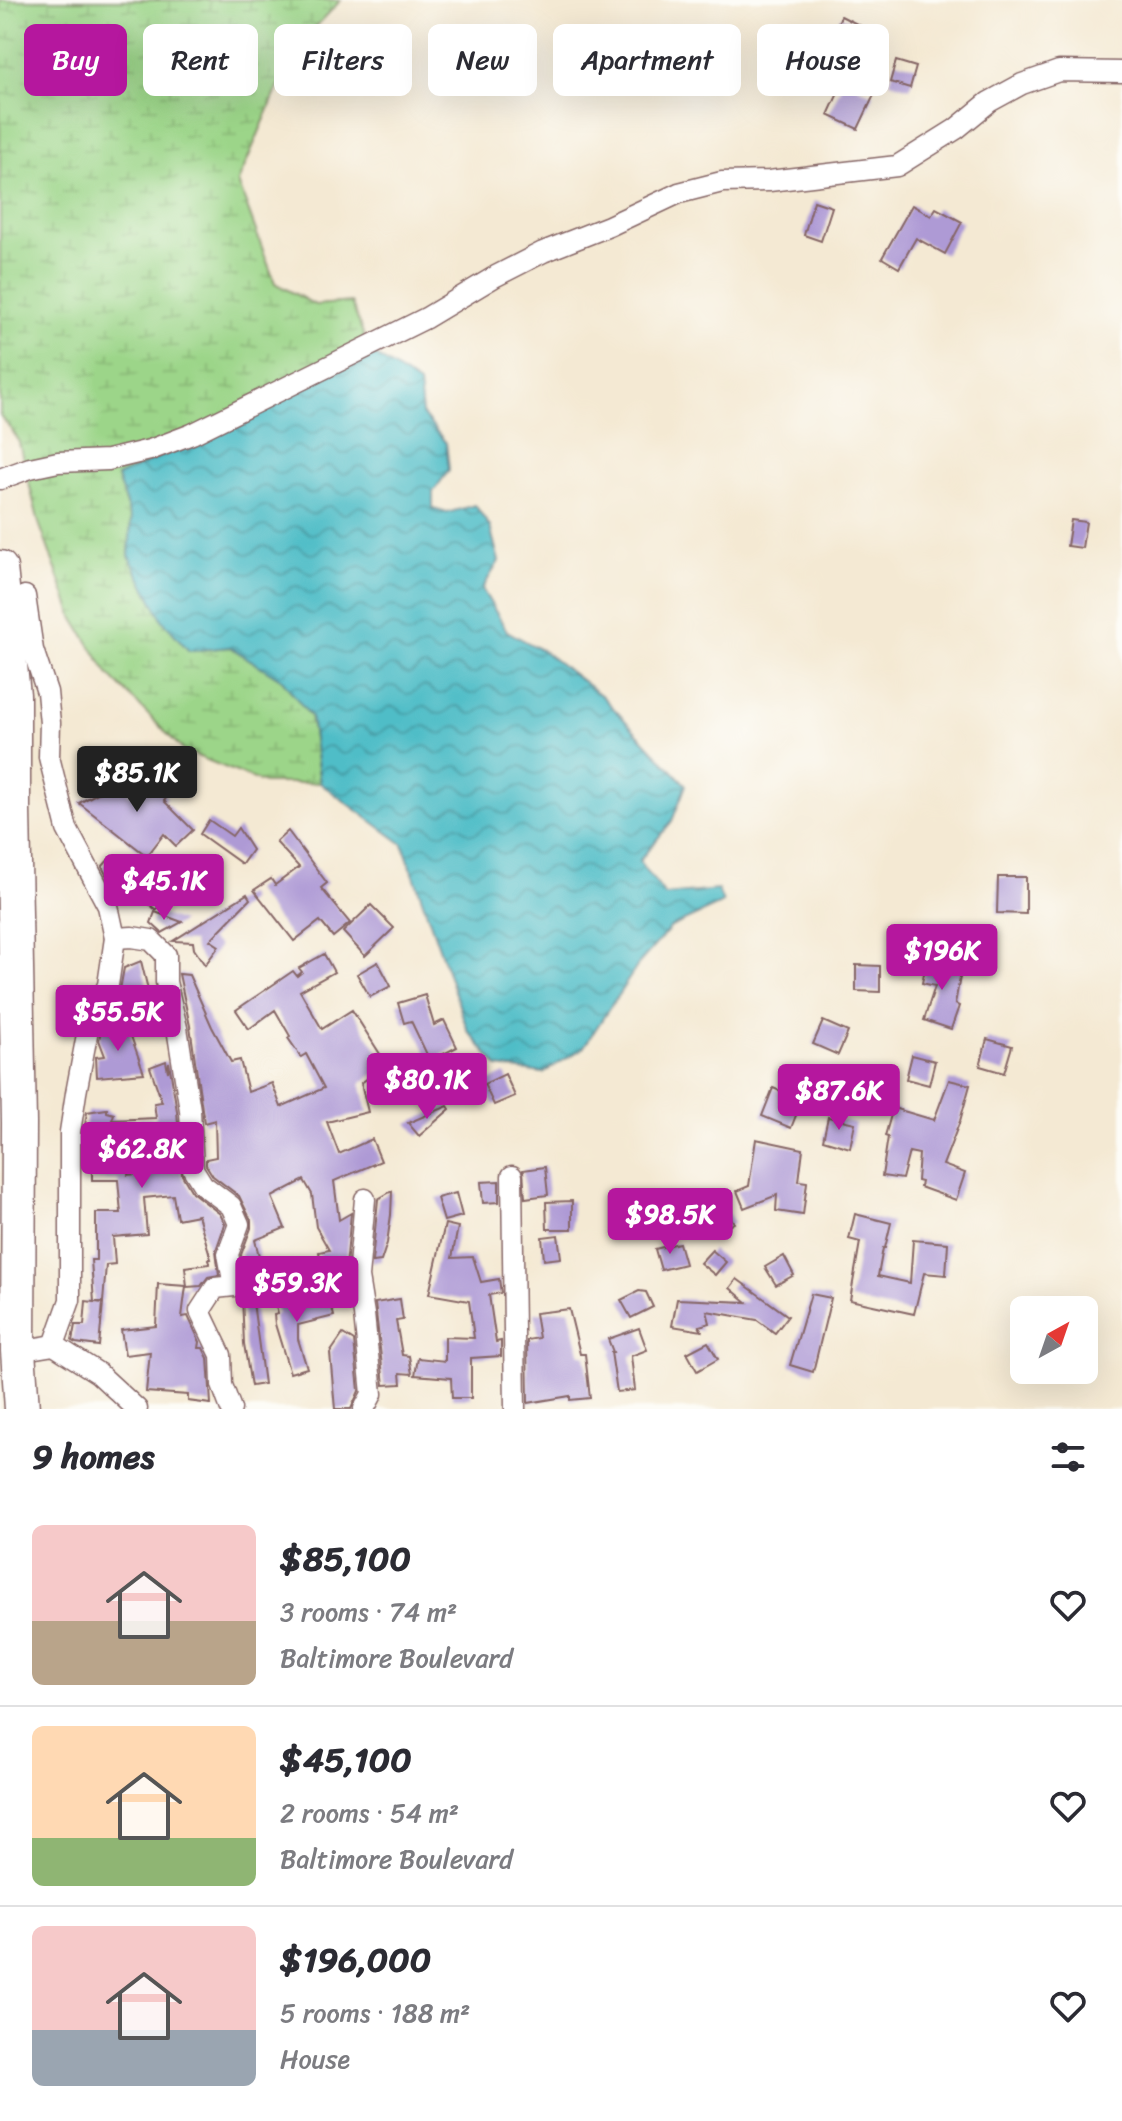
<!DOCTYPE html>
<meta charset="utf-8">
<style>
:root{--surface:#fff;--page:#f2f2f3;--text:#2b2b33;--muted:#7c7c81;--line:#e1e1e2;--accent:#b5179e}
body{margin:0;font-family:Sriracha,sans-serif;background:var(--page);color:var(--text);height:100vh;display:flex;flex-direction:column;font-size:30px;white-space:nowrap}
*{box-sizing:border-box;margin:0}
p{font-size:26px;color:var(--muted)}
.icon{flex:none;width:44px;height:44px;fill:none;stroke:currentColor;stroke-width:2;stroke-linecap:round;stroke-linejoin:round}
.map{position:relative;height:1409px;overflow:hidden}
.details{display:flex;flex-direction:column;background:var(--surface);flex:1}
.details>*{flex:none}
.guide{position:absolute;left:24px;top:24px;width:1074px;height:72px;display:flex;gap:16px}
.needle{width:52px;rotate:40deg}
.controls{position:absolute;left:1010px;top:1296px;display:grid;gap:16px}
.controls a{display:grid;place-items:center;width:88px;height:88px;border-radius:12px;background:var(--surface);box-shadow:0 8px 32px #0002;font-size:40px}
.price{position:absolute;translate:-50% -68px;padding:0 18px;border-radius:8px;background:var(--accent);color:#fff;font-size:26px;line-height:52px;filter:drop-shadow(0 2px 4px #0008)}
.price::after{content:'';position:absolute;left:50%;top:48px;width:24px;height:18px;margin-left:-12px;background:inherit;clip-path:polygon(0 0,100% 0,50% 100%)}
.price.on{background:#222;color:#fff}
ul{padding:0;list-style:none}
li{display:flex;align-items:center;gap:24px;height:200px;padding:0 32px}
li+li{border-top:2px solid var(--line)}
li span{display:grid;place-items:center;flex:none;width:224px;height:160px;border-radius:12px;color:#555}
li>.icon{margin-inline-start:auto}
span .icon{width:96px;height:96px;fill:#fffc;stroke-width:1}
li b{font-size:34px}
h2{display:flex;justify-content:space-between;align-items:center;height:96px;padding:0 32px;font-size:34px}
.tag{padding:0 28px;border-radius:12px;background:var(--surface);box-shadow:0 8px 32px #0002;font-size:28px;line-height:72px}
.tag.on{background:var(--accent);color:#fff}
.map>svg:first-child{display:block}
.wetland{fill:url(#wetland-marsh);stroke:#737a5a;stroke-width:2}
.water{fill:url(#water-waves);stroke:#4c6e79;stroke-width:2}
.building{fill:#ae9ad5;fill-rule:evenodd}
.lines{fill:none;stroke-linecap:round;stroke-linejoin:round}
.minor-casing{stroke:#866666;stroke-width:23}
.trunk-casing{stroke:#866666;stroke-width:37}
.minor{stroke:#fff;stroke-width:20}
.trunk{stroke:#fff;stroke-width:34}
</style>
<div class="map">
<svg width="1122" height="1409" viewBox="0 0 1122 1409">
<defs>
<pattern id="wetland-marsh" width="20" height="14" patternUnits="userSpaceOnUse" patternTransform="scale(2)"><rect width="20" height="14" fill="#9cd589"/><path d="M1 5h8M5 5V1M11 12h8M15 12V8" fill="none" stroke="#88b676"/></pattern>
<pattern id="water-waves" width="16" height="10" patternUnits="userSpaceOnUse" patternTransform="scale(2)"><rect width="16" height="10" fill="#4fbdc7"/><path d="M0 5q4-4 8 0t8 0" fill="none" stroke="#4499a2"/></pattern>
</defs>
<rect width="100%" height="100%" fill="#fdfcf7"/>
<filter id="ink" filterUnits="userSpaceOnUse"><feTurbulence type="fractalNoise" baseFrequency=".0125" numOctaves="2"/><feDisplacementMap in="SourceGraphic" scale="16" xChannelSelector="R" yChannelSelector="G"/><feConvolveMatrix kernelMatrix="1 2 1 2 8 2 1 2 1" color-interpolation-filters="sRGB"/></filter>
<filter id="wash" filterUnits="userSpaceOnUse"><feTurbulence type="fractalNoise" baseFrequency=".006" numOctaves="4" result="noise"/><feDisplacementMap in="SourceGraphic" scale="32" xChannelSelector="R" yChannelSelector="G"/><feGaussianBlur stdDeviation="1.8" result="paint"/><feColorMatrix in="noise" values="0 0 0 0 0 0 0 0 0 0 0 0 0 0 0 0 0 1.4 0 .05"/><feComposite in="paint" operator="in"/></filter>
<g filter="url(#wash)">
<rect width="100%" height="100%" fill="#f4e9d3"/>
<!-- wetland -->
<polygon class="wetland" points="0,0 341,0 294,50 238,182 275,283 315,305 351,302 370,352 229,424 117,477 131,520 129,556 189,651 230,647 282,679 311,717 320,783 264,783 184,751 108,674 74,619 39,523 18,439 0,415"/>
<!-- water -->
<polygon class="water" points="370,352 419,384 422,414 446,443 449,470 433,492 433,509 447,513 475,505 490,527 499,561 482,589 507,631 543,651 602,696 686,785 672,821 639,861 665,895 718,890 723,903 671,927 640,962 583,1048 543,1073 498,1067 468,1031 403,844 320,783 311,717 282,680 230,647 189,651 163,621 129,556 131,520 117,477 229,424"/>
<g id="blocks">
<!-- building -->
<g class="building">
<polygon points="841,16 861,26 854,41 834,31"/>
<polygon points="896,61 916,67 910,88 890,82"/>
<polygon points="844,80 874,95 858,129 828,115"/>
<polygon points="814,201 832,207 821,241 804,235"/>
<polygon points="912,205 931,216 936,208 962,222 945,254 916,238 899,268 882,258"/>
<polygon points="1071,520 1086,522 1082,548 1067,546"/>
<polygon points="120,772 129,795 146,777 167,797 164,801 193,830 176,846 164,834 147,856 79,803 107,788 103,779"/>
<polygon points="209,820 232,836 238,828 252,850 242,864 200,834"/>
<polygon points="288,831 327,883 321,888 350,923 333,937 320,921 294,941 254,890 271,879 275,885 299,867 276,842"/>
<polygon points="110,858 126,874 113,887 102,867"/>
<polygon points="155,871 175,887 156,910 136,893"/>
<polygon points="998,877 1026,877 1026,914 997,913"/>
<polygon points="247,894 250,899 210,940 219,946 205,965 194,949 193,942 173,941"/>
<polygon points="371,905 394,928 365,956 343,932"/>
<polygon points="155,912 182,922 162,933 151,923"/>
<polygon points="324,954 334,972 300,991 322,1029 352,1010 387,1065 361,1083 368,1112 327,1122 339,1154 372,1139 381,1161 334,1181 339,1220 351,1213 346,1266 322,1269 319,1252 329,1250 316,1227 312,1194 304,1180 272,1197 285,1228 255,1240 261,1264 244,1268 241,1255 251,1228 251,1220 239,1196 213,1176 206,1165 206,1159 216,1157 215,1120 204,1123 190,1026 179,974 189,975 212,1027 231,1062 240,1060 248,1092 272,1083 281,1107 324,1088 306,1054 301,1057 288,1038 290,1036 275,1010 249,1029 236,1010 293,971 297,976 302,972 299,968"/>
<polygon points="927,959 962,966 955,1004 959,1006 951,1029 924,1020 935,986 922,983"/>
<polygon points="141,961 154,1014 114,1024 110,1011 120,990 124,968"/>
<polygon points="378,962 391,986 370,997 357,974"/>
<polygon points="856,965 880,966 880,992 856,991"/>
<polygon points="425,995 434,1025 444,1020 457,1047 430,1061 411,1021 404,1023 398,1003"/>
<polygon points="823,1021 848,1032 838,1055 813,1044"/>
<polygon points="126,1022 144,1073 97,1077 96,1057 105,1056 99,1040 101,1031"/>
<polygon points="987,1039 1012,1046 1004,1073 980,1066"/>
<polygon points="912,1055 935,1061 929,1085 906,1079"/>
<path d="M 166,1061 L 168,1072 L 169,1062 L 177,1111 L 182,1175 L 192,1192 L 220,1214 L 225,1224 L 216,1250 L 219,1275 L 208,1277 L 201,1286 L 187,1287 L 185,1267 L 210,1264 L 209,1259 L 211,1259 L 198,1215 L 177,1219 L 173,1195 L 144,1198 L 147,1234 L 113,1237 L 115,1264 L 106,1265 L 103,1302 L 95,1302 L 103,1303 L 99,1346 L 76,1343 L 72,1341 L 75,1325 L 84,1325 L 86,1301 L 94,1302 L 91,1260 L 96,1260 L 96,1213 L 121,1213 L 118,1180 L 92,1180 L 92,1165 L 96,1165 L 96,1129 L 85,1126 L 87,1112 L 107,1109 L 107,1112 L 114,1114 L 112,1120 L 156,1118 L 154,1103 L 162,1102 L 150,1067 ZM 163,1138 L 167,1171 L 128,1175 L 133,1139 Z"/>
<polygon points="505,1074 515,1096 494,1105 484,1084"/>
<polygon points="949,1080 970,1085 960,1121 943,1165 965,1173 956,1200 920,1187 921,1182 917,1181 919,1154 909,1152 902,1179 882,1176 888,1137 885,1136 893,1108 934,1120"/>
<polygon points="773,1088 802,1100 791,1128 762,1116"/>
<polygon points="448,1106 450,1109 419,1136 408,1123"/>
<polygon points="828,1117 855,1123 850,1148 823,1140"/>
<polygon points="756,1139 803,1149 799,1181 807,1182 803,1215 776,1211 777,1195 744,1208 737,1191 749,1186"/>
<polygon points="545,1167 548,1195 525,1198 523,1170"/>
<polygon points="499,1181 499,1202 483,1203 481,1182"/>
<polygon points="392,1191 391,1215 387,1243 381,1261 372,1262 378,1199"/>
<polygon points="456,1193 462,1216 444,1221 437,1198"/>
<polygon points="572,1201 572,1229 547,1229 546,1202"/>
<polygon points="726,1209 734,1223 715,1234 707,1220"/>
<polygon points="855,1214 891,1223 885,1248 883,1248 878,1276 910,1283 913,1240 948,1243 946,1275 924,1273 914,1314 850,1300 860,1242 849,1239"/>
<polygon points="445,1224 458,1227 452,1258 473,1257 481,1282 499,1279 501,1293 489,1295 496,1342 501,1341 501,1356 471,1358 471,1398 452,1398 451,1378 415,1375 418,1358 445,1361 445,1337 474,1338 469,1301 429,1294"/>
<polygon points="558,1235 561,1258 544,1260 542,1237"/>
<polygon points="679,1243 685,1264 661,1270 655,1249"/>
<polygon points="712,1250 726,1262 715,1275 700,1263"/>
<polygon points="784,1256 794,1275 776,1285 765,1267"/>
<polygon points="737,1279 788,1316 775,1333 757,1320 707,1311 710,1323 699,1326 702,1331 672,1326 677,1299 747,1302 730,1288"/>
<polygon points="158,1284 186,1286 182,1317 188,1316 200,1342 199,1348 203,1348 208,1358 211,1404 188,1401 188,1395 146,1392 150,1352 125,1355 121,1330 156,1326"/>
<polygon points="295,1291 299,1303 329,1296 334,1316 298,1325 298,1339 307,1368 290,1373 275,1324 274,1315 278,1314 273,1296"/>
<polygon points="639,1291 646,1292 653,1307 631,1318 621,1300"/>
<polygon points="811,1294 831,1298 813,1372 790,1365"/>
<polygon points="252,1295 264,1384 251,1386 244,1344 242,1296"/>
<polygon points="400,1299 403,1320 396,1321 402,1355 409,1356 412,1374 400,1373 401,1384 384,1385 375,1303"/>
<polygon points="569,1309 580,1354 585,1354 590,1398 570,1400 570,1396 528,1403 527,1340 539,1338 535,1313"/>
<polygon points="639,1328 647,1350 631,1356 635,1390 617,1392 611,1352 613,1352 608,1339"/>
<polygon points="343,1334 354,1341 359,1391 351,1409 335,1409 330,1353"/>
<polygon points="708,1342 718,1359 697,1371 687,1353"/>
</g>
</g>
</g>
<g filter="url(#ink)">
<use href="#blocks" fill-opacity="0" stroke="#866666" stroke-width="2"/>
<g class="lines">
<!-- minor casing -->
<g class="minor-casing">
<g id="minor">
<polyline points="0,479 30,468 58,462 108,460 150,450 192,434 426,318 496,276 543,252 609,226 679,193 722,182 769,181 897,166 956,129 989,102 1022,84 1059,71 1122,72"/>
<polyline points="25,596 33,650 47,692 50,723 49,757 67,829 108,906 115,938 108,985 88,1029 76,1093 70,1132 70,1300 54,1345"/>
<polyline points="115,938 132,937 151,940 166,955 166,982 177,1028 190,1110 193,1169 203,1185 231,1206 239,1224 228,1254 234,1286 215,1288 200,1311 221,1355 222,1385 231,1409"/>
<polyline points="512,1176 515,1409"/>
<polyline points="18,1351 54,1345 98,1373 137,1409"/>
<polyline points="364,1409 372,1394 364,1314 358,1277 365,1199"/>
</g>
</g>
<!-- trunk casing -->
<g class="trunk-casing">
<polyline id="trunk" points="0,568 13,695 13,810 19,1123 18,1351 22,1409"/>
</g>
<!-- minor -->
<use href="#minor" class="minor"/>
<!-- trunk -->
<use href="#trunk" class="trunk"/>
</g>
</g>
</svg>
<div class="controls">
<a><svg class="needle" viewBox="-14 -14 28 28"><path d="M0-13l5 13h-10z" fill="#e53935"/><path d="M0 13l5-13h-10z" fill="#7c7c81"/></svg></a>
</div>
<b class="price on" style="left:137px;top:814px">$85.1K</b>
<b class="price" style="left:164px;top:922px">$45.1K</b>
<b class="price" style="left:942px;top:992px">$196K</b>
<b class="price" style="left:118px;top:1053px">$55.5K</b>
<b class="price" style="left:427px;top:1121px">$80.1K</b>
<b class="price" style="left:839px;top:1132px">$87.6K</b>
<b class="price" style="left:142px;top:1190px">$62.8K</b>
<b class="price" style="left:670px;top:1256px">$98.5K</b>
<b class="price" style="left:297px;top:1324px">$59.3K</b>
<div class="guide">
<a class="tag on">Buy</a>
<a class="tag">Rent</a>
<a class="tag">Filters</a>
<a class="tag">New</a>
<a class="tag">Apartment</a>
<a class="tag">House</a>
</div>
</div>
<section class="details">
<h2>9 homes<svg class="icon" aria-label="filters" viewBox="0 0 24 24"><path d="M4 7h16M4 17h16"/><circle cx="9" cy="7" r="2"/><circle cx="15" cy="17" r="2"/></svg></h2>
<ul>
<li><span style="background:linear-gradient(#f6c9c9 60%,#b9a48a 0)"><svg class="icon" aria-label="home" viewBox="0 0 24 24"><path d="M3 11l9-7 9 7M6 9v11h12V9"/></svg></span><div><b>$85,100</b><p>3 rooms · 74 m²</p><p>Baltimore Boulevard</p></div><svg class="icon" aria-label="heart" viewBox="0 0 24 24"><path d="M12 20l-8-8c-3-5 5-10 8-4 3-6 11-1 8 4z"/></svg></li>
<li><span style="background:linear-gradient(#ffd9b3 70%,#8fb573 0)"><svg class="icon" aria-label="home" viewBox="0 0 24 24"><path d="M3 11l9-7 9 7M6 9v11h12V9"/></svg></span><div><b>$45,100</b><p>2 rooms · 54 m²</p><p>Baltimore Boulevard</p></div><svg class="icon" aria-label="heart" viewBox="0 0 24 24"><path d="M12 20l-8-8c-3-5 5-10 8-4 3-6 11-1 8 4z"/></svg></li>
<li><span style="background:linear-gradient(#f6c9c9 65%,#9aa5b1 0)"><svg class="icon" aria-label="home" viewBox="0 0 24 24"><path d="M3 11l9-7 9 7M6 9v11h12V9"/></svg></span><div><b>$196,000</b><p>5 rooms · 188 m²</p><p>House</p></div><svg class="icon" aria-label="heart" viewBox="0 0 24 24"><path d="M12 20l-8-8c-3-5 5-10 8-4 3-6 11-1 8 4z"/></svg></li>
</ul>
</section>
